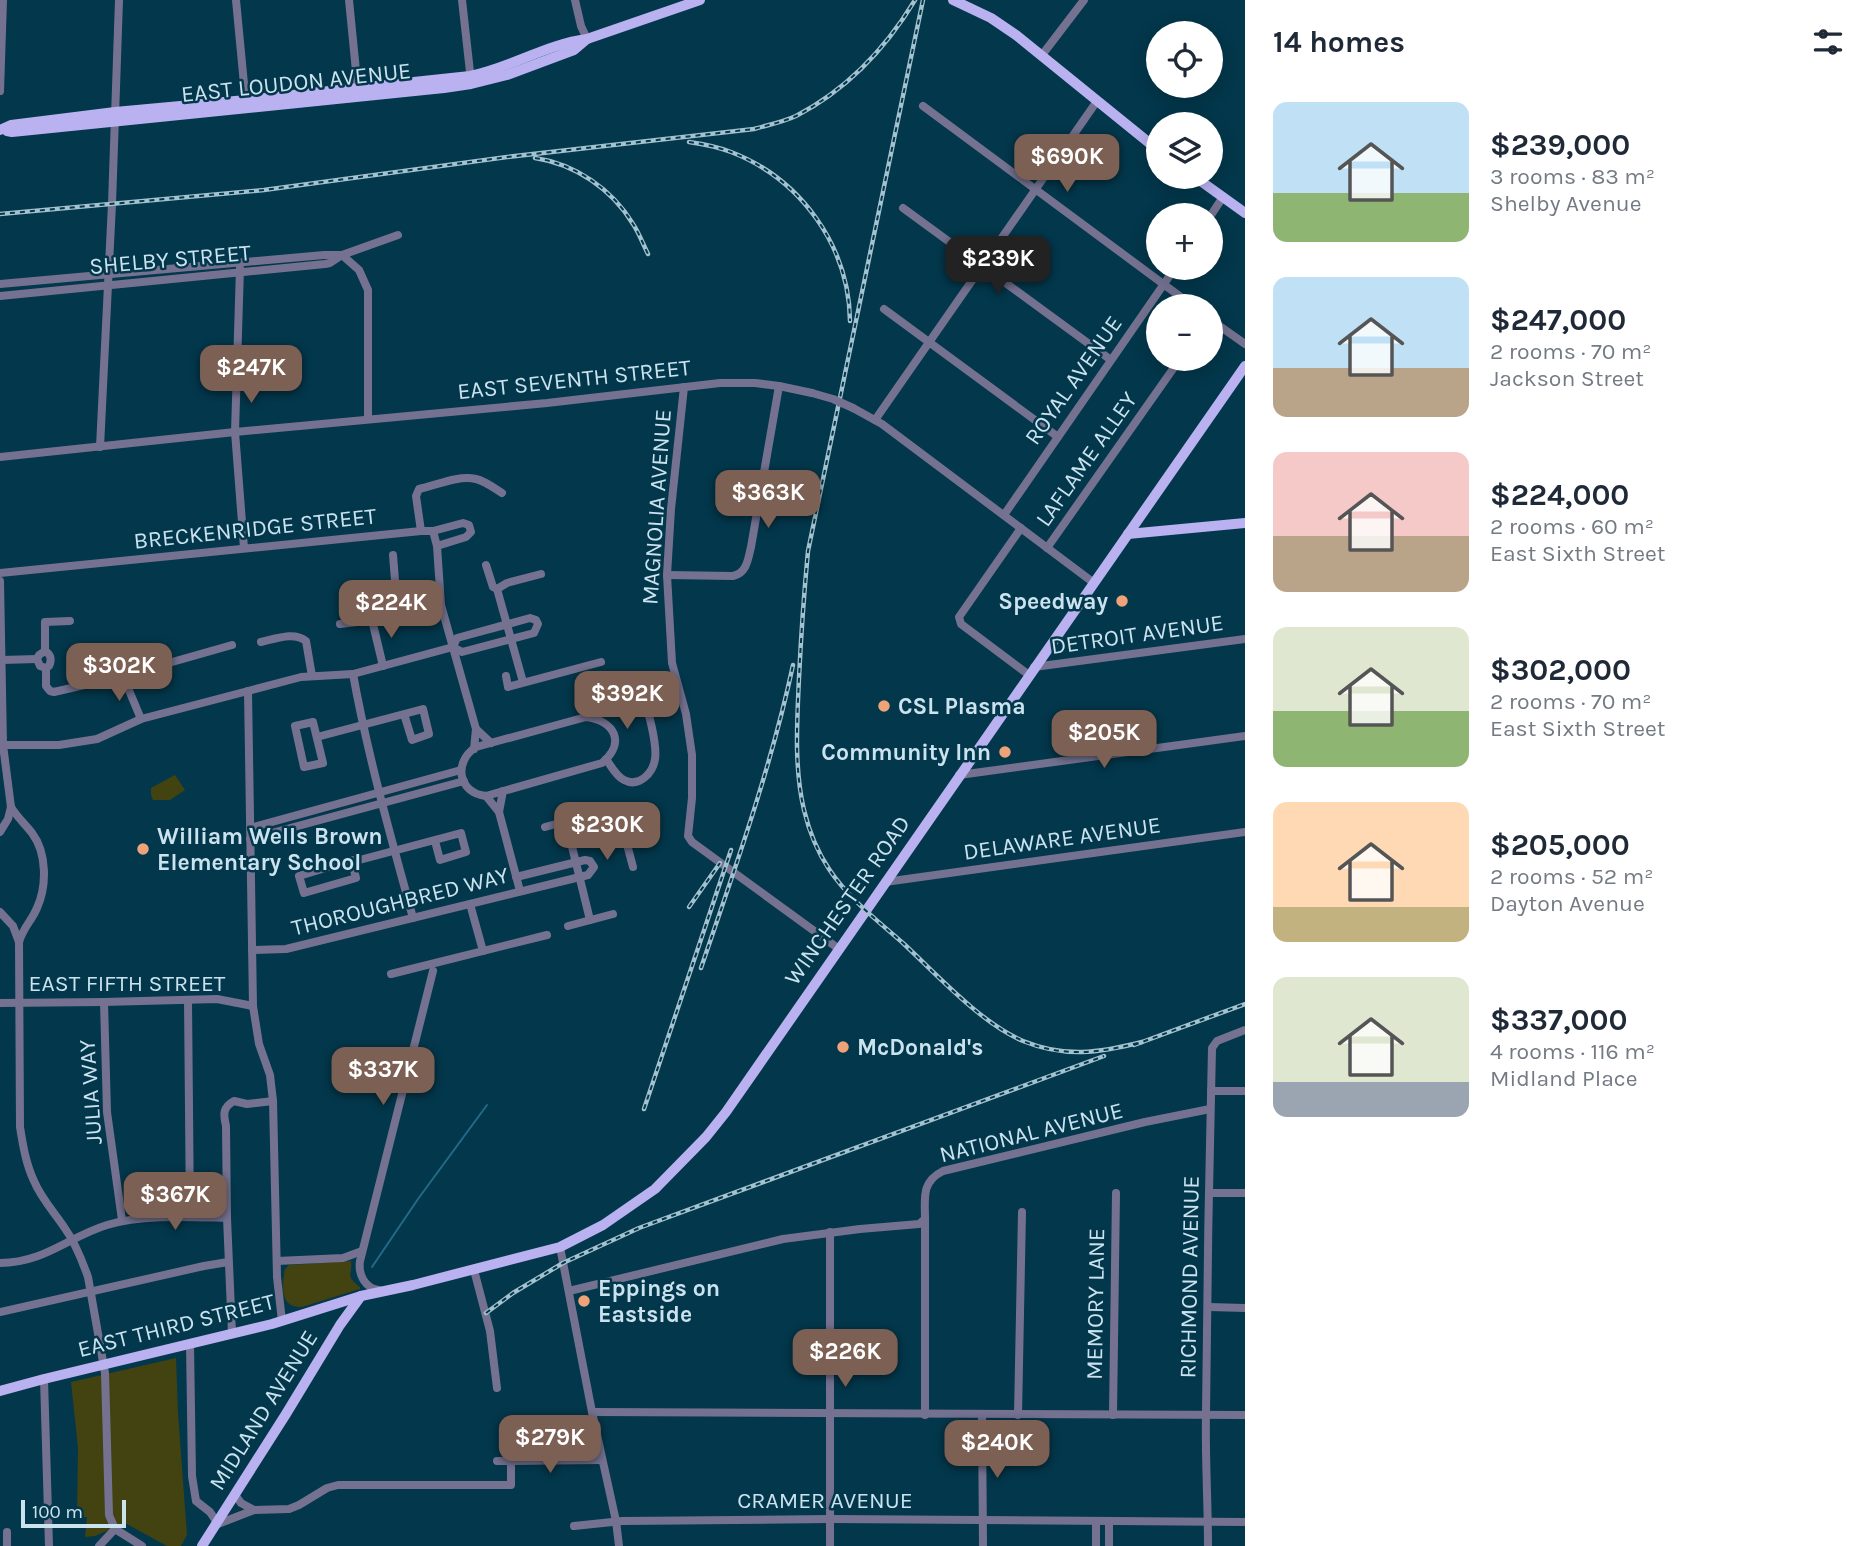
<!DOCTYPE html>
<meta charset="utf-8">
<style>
:root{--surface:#fff;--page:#f6f6f7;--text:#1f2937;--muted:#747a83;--accent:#7d6054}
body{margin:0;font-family:Karla,sans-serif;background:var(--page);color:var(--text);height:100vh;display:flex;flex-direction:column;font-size:26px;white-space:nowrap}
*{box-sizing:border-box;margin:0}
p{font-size:23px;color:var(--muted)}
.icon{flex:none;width:38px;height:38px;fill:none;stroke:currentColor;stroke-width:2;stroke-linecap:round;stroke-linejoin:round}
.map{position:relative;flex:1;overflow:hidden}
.details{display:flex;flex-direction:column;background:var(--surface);width:630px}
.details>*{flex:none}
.buttons{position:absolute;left:1146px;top:21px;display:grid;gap:14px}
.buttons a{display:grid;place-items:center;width:77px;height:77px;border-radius:50%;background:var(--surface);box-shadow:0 4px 18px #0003;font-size:35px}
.scale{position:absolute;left:21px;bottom:18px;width:105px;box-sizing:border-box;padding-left:7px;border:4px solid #cbe3ef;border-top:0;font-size:19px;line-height:24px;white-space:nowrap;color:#cbe3ef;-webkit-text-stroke:5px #03374b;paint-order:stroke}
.price{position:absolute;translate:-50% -60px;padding:0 16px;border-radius:14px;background:var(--accent);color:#fff;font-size:23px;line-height:46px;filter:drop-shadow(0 2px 4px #0008)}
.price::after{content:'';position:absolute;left:50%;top:42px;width:21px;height:16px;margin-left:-10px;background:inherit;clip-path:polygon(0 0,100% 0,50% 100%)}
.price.active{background:#222;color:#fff}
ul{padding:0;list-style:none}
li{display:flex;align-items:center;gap:21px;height:175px;padding:0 28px}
li span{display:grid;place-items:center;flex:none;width:196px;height:140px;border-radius:14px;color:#555}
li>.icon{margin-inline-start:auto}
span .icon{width:84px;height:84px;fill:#fffc;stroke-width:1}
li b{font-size:30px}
h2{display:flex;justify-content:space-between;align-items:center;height:84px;padding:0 28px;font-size:30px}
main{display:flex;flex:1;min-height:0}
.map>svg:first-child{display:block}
.green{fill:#424310}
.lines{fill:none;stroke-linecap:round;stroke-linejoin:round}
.stream{stroke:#226a88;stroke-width:2}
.minor{stroke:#757291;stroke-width:8}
.major{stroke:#b9b1f0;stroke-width:10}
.rail-casing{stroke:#a3c1ce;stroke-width:4.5}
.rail{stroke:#03374b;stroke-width:2;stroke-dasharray:5;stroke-linecap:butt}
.minor-bridge{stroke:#757291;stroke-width:8}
.poi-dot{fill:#efa378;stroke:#03374b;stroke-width:2.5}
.labels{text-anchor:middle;stroke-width:5;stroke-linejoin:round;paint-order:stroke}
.street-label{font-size:23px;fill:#cbe3ef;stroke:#03374b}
.poi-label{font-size:23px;font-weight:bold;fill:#cbe3ef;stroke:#03374b;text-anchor:start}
</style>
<main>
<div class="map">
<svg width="1245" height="1546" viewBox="0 0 1245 1546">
<rect width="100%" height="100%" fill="#03374b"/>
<!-- green -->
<g class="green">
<polygon points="175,775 185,790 170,800 153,800 151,795 151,788"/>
<path d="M 351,1261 C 353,1275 344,1275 360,1287 L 360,1289 L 302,1307 C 279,1308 282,1285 285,1269 L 289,1265 Z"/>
<polygon points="176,1358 178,1413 187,1535 181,1546 167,1546 125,1523 95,1536 85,1537 87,1517 77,1517 78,1448 71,1382"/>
</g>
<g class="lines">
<!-- stream -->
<polyline class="stream" points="372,1267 418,1199 487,1105"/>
<!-- minor -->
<g class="minor">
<polyline points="236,0 246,105"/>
<polyline points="349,0 358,91"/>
<polyline points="462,0 471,81"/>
<polyline points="575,0 581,26 587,39"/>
<polyline points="1042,55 1084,0"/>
<polyline points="0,91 3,0"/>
<polyline points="923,106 1193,306"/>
<polyline points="903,208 1111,360"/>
<polyline points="1211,215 1223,197"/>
<polyline points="240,268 235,432 244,548"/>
<polyline points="0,284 324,255 342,255 330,263 325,264 0,296"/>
<polyline points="884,309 1058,437"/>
<polyline points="1211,320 1245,344"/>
<polyline points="684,387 671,509 667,575 672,663 686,714 692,755 692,798 688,836 692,842 839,949"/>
<polyline points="853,408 882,424 1094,583"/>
<polyline points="368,419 368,290 359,270 342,255 398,235"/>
<polyline points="875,420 1097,101"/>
<polyline points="100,447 112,204 119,0"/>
<polyline points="0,457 235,432 547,403 720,383 755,383 779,386 812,393"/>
<polyline points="1004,515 1175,268"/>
<polyline points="1021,528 959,617 961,624 1029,675"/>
<path d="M 421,531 L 416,496 L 419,489 C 437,485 458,475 476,479 C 485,481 494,488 502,493"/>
<polyline points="433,531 437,546 441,605 476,729"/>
<polyline points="1047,548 1180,359"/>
<polyline points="486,565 493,587 497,589 523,682"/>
<polyline points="0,573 421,531 433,531 463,523 469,525 471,532 466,537 437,546"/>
<path d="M 667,575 L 733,576 C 747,573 748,559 751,547 L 779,386"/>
<polyline points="0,581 3,745 11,807 8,819 0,832"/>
<polyline points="497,589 507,583 541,574"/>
<polyline points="372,620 383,666"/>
<polyline points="340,624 391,618 395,615 397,606 393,555"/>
<path d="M 261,642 C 275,639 294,631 306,641 L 312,676"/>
<polyline points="45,651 45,622 70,621"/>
<path d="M 45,651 C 51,654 52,660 49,666 L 46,668 L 40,666 L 37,659 L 39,655 Z"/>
<polyline points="2,660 37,659"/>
<polyline points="1034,667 1245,639"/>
<polyline points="46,668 46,686 50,691 54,692 123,676 232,645"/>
<path d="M 353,674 C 368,757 391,837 413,918"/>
<polyline points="123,676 141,719"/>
<polyline points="506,676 508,687 601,662"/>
<polyline points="248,691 253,1006 259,1044 270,1075 273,1101 277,1277 282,1321"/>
<path d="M 586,717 C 615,721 626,743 602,763 L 486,796 C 458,793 453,762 476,747 Z"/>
<path d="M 594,718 C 597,704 597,684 615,685 C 623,685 634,690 640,696 C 649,705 657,747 655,759 C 653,773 639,788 624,780 C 616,776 611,766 606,759"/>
<polygon points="313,722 323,763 304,767 295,726"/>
<polyline points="317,737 423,709 429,734 412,740 404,714"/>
<polyline points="0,745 59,745 97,739 141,719 248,691 301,677 353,674 453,647 462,652 534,633 538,624 536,620 530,618 457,638 453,647"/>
<polyline points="474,749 476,729 491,743"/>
<polyline points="959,775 1245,736"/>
<polyline points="486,796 499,812 503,791"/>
<path d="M 11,807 C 17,817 25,824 32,833 C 47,853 47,886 37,908 C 31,922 24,926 19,942 L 20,1127 C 23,1146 26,1164 34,1181 C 41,1198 54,1212 64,1227 C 75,1242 82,1260 88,1277 L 105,1373 L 109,1515 L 115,1529 L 142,1546"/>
<polyline points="499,812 520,891"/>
<polyline points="566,822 590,920"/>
<polyline points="545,827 607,810 613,825 625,837 633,867"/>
<polyline points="250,828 461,770"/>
<polyline points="250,839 464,781"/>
<polyline points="352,862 356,878 304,893 299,876 352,860 352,862 461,833 466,852 440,860 435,841"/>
<polyline points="885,882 1245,832"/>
<polyline points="470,904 483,951"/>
<polyline points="0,912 13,926 19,942"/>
<polyline points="568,926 613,914"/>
<polyline points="252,950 286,949 588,875 594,867 590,861 585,860 516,877"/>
<polyline points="391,974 547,935"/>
<polyline points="188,1000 190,1217"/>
<polyline points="104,1002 107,1112 122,1220"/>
<polyline points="0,1003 104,1002 217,999 253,1006"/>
<polyline points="1211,1091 1245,1091"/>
<polyline points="1209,1193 1245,1193"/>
<polyline points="830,1232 830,1546"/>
<polyline points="560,1247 592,1412 616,1521 619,1546"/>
<polyline points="277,1261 343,1258 362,1251"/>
<path d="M 0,1263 C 44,1263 68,1237 107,1225 C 142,1214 190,1217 227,1218"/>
<polyline points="474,1270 490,1331 497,1388"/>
<path d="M 379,1290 C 365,1288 358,1275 360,1261 L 433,971"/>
<path d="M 569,1291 L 783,1239 L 860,1229 L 919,1224 L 925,1219 C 925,1198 921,1182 943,1171 L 1145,1122 L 1210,1109"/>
<polyline points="1209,1307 1245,1308"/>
<polyline points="0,1312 204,1266 228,1262"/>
<path d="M 232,1333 L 227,1218 L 226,1126 C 223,1114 223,1107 234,1101 L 247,1104 L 273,1101"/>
<polyline points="190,1344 192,1476 196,1501 210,1512 218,1524 254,1510 241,1503 235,1495"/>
<polyline points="44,1379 49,1546"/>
<polyline points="592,1412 1245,1415"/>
<polyline points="925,1415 925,1219"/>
<polyline points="982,1415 983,1546"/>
<polyline points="1018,1415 1022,1212"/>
<polyline points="1113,1415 1116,1193"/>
<polyline points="497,1461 602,1460"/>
<polyline points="254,1510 289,1509 299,1505 327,1488 338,1485 511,1485 511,1461"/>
<polyline points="1096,1521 1096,1546"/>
<polyline points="1109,1521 1109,1546"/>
<polyline points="574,1526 622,1521 831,1519 1245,1522"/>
<polyline points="7,1546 7,1532"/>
<polyline points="99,1546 115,1529"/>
<path d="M 1208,1546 C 1208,1501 1205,1457 1206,1412 C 1207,1291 1209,1169 1212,1048 L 1217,1041 L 1245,1030"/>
</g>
<!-- major -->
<g class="major">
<polyline points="953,0 991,18 1016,35 1158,150"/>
<path d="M 0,130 L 11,125 L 115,112 L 246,100 L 470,76 C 510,68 547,44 587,39 L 700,0"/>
<polyline points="7,131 12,132 444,88 471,84 507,75 574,50 587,39"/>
<polyline points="1195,177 1245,213"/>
<polyline points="1128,534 1245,523"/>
<polyline points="0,1391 44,1379 272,1324 361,1296 413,1285 560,1247 603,1225 655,1189 706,1137 726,1112 1245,366"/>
<polyline points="202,1546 286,1414 340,1325 361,1296"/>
</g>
<!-- rail casing -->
<g class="rail-casing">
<g id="rail">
<path d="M 923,0 L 808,551 C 804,593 801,636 799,678 C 797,722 794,768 804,810 C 809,831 817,851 829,869 C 848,898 878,921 904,944 C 937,975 981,1023 1023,1041 C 1065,1058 1099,1053 1142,1042"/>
<path d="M 689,142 C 703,144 718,147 731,152 C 801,179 849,246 850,321"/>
<path d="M 535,158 C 575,164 612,189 633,224 C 639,233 643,244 648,254"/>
<path d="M 0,214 L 264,190 L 507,157 L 754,129 C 768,125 783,122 796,116 C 846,90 886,48 915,0"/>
<polyline points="689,907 720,863"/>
<path d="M 701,968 C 735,868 771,768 793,665"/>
<polyline points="1134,1045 1245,1004"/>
<polyline points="644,1109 731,850"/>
<polyline points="486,1313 513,1293 563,1263 639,1228 1104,1056"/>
</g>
</g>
<!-- rail -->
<use href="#rail" class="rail"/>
<!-- minor-bridge -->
<polyline class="minor-bridge" points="812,393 833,399 853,408"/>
</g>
<!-- markers -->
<g class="poi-dot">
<circle cx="1122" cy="601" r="7"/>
<circle cx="884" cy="706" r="7"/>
<circle cx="1005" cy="752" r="7"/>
<circle cx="143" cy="849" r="7"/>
<circle cx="843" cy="1047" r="7"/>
<circle cx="584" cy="1301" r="7"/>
</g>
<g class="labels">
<!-- street labels -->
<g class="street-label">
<text transform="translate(296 82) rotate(-6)" y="8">EAST LOUDON AVENUE</text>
<text transform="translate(170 259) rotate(-5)" y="8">SHELBY STREET</text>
<text transform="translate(574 379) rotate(-6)" y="8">EAST SEVENTH STREET</text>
<text transform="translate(1073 380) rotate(-55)" y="8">ROYAL AVENUE</text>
<text transform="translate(1086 459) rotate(-55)" y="8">LAFLAME ALLEY</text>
<text transform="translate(656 507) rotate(-86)" y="8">MAGNOLIA AVENUE</text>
<text transform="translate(255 528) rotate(-6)" y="8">BRECKENRIDGE STREET</text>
<text transform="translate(1137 634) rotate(-8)" y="8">DETROIT AVENUE</text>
<text transform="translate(1062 838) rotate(-8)" y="8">DELAWARE AVENUE</text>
<text transform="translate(847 900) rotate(-55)" y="8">WINCHESTER ROAD</text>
<text transform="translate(400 901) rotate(-14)" y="8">THOROUGHBRED WAY</text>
<text x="127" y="991">EAST FIFTH STREET</text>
<text transform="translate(90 1092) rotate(-94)" y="8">JULIA WAY</text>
<text transform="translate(1031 1132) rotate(-14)" y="8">NATIONAL AVENUE</text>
<text transform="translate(1189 1277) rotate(-89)" y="8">RICHMOND AVENUE</text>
<text transform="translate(1095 1304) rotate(-89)" y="8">MEMORY LANE</text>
<text transform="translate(176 1325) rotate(-14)" y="8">EAST THIRD STREET</text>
<text transform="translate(263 1410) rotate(-58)" y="8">MIDLAND AVENUE</text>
<text x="825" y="1508">CRAMER AVENUE</text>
</g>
<!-- poi labels -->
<g class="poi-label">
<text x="1108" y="609" text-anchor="end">Speedway</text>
<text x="898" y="714">CSL Plasma</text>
<text x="991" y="760" text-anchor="end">Community Inn</text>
<text x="157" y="844">William Wells Brown<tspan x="157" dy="26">Elementary School</tspan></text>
<text x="857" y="1055">McDonald's</text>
<text x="598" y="1296">Eppings on<tspan x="598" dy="26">Eastside</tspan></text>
</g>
</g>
</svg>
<div class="buttons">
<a><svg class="icon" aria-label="locate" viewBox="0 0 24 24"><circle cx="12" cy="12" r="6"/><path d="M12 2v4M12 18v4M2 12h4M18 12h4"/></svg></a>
<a><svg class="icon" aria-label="layers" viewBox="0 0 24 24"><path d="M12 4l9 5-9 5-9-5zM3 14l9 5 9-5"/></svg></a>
<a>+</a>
<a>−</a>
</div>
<div class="scale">100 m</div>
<b class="price" style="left:1067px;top:194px">$690K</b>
<b class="price active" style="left:998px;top:296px">$239K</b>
<b class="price" style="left:251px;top:405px">$247K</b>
<b class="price" style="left:768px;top:530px">$363K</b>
<b class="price" style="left:391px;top:640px">$224K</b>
<b class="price" style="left:119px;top:703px">$302K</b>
<b class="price" style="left:627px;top:731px">$392K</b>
<b class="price" style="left:1104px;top:770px">$205K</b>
<b class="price" style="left:607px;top:862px">$230K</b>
<b class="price" style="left:383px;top:1107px">$337K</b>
<b class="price" style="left:175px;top:1232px">$367K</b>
<b class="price" style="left:845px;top:1389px">$226K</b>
<b class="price" style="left:550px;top:1475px">$279K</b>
<b class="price" style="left:997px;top:1480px">$240K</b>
</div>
<section class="details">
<h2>14 homes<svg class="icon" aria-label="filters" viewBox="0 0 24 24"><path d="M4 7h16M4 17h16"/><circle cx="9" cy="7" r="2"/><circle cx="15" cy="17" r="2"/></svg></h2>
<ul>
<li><span style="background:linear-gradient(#bfe0f5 65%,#8fb573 0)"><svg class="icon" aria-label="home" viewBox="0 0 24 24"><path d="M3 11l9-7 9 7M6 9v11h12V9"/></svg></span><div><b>$239,000</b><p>3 rooms · 83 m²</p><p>Shelby Avenue</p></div></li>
<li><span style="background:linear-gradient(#bfe0f5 65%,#b9a48a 0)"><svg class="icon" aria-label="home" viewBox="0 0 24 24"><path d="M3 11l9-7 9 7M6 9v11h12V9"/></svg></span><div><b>$247,000</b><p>2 rooms · 70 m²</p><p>Jackson Street</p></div></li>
<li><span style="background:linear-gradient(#f6c9c9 60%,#b9a48a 0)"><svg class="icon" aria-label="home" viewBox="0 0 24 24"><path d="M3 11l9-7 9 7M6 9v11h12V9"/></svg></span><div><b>$224,000</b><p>2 rooms · 60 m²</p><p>East Sixth Street</p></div></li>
<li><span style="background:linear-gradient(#dfe7d0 60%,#8fb573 0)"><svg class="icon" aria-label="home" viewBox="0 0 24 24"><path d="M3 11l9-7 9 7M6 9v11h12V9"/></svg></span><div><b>$302,000</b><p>2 rooms · 70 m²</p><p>East Sixth Street</p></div></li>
<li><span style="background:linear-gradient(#ffd9b3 75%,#c2b280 0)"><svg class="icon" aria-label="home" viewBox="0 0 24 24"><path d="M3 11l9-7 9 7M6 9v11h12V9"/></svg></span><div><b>$205,000</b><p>2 rooms · 52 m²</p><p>Dayton Avenue</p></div></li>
<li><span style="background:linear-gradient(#dfe7d0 75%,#9aa5b1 0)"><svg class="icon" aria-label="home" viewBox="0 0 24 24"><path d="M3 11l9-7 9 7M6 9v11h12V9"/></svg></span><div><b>$337,000</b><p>4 rooms · 116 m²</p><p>Midland Place</p></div></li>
</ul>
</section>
</main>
